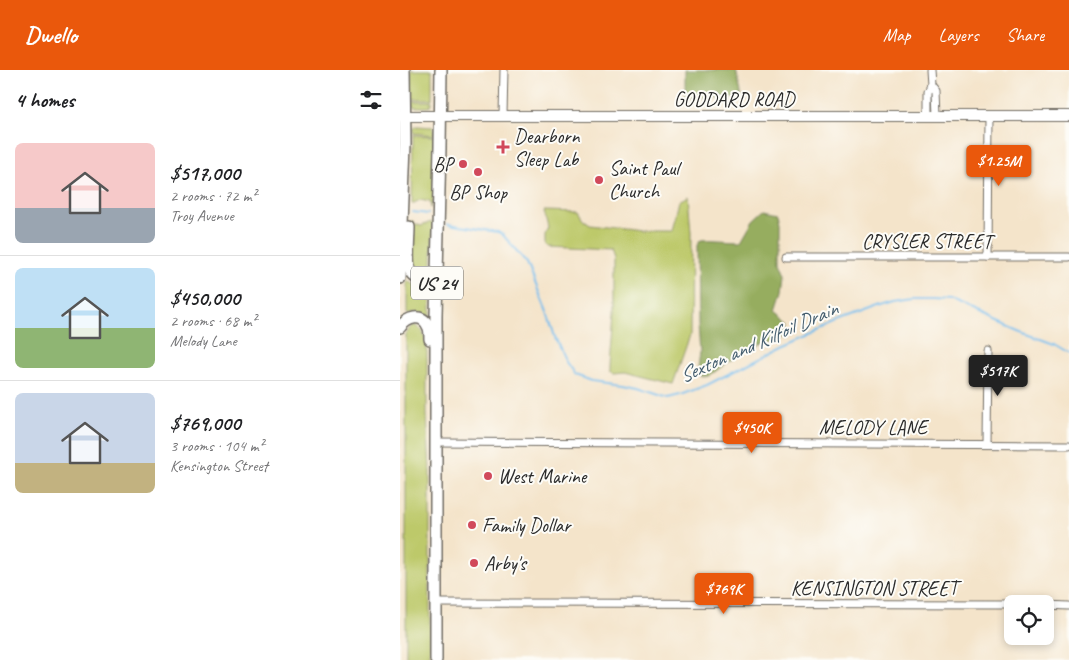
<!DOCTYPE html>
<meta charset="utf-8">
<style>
:root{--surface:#fff;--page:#f2f2f2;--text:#202124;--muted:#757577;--line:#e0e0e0;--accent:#ea580c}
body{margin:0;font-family:Caveat,sans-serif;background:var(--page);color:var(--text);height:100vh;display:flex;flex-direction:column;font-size:19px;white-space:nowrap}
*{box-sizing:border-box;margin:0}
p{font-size:16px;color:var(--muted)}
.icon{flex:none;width:28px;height:28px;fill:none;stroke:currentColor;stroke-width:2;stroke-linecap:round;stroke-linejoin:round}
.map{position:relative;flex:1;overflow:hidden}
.details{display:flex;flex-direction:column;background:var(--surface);width:400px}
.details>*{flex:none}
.buttons{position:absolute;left:604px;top:525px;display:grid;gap:10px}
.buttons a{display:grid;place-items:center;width:50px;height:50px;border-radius:8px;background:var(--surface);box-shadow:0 2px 8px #0003;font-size:25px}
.price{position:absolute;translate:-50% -42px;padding:0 11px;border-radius:5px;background:var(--accent);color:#fff;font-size:16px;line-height:32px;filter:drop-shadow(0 1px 2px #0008)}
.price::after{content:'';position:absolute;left:50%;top:30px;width:15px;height:11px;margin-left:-8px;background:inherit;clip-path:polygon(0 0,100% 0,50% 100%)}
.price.active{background:#222;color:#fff}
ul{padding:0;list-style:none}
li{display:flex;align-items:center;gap:15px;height:125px;padding:0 15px}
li+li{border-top:1px solid var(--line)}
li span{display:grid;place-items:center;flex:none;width:140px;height:100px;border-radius:8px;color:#555}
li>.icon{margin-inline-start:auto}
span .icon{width:60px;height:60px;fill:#fffc;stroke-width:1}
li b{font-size:21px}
h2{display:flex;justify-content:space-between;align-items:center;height:60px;padding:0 15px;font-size:21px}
header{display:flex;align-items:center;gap:30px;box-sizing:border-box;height:70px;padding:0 25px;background:var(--accent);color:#fff}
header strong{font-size:24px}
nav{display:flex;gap:28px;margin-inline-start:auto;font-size:18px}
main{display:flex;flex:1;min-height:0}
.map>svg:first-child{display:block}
.green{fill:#bdc96b;stroke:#747a4b}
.forest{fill:#96ad5f;stroke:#606c45}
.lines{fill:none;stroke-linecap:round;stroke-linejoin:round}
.stream{stroke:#74bded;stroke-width:2}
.minor-casing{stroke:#716c63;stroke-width:9}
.secondary-casing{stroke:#716c63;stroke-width:12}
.primary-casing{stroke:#716c63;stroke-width:14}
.minor{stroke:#fff;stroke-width:7}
.secondary{stroke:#fff;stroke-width:10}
.primary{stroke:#fff;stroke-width:11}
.poi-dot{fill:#d1495b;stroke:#fdfcf7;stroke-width:2}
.labels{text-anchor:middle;stroke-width:4;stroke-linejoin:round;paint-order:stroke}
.shield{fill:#fdfcf7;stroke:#6a6a68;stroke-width:1}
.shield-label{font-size:19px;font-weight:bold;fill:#2b2b2b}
.street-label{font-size:20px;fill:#2b2b2b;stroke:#fdfcf7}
.poi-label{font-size:20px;fill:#2b2b2b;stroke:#fdfcf7;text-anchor:start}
.water-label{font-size:21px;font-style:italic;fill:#455e6f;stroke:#fdfcf7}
</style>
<header>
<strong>Dwello</strong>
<nav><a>Map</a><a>Layers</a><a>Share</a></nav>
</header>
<main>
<section class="details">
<h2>4 homes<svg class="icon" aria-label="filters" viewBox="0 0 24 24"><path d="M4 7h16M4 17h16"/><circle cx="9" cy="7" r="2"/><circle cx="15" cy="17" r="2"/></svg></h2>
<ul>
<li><span style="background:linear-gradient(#f6c9c9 65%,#9aa5b1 0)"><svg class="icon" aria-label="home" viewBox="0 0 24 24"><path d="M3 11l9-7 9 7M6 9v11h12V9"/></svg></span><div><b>$517,000</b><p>2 rooms · 72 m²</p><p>Troy Avenue</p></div></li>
<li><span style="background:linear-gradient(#bfe0f5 60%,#8fb573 0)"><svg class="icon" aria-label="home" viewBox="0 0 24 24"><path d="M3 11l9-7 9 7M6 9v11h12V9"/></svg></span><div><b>$450,000</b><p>2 rooms · 68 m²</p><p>Melody Lane</p></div></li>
<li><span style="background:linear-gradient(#c9d6e8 70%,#c2b280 0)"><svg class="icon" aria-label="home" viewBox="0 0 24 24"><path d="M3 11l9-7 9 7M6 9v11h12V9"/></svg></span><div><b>$769,000</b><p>3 rooms · 104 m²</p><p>Kensington Street</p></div></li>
</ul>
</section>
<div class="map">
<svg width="669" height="590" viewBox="0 0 669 590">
<rect width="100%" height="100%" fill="#fdfcf7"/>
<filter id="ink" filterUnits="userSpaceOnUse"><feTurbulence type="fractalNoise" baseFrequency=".02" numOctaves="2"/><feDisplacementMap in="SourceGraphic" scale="10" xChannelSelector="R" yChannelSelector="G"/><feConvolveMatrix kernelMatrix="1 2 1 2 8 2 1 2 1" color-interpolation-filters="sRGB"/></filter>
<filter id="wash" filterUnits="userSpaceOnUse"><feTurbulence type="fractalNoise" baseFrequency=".0096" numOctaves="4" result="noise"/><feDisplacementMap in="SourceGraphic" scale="20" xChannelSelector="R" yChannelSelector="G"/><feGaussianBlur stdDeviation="1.12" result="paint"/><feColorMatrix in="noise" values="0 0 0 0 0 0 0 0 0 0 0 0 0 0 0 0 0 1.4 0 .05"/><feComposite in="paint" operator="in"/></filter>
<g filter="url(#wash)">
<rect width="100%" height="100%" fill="#f4e4ca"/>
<!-- green -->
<g class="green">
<polygon points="11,0 32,0 32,29 10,29"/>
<polygon points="11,31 32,31 32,34 28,37 16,37 12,36"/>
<polygon points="17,56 33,57 34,60 34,65 13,63 14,58"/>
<polygon points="13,65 34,66 33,131 31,138 30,132 20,130 12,134"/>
<polygon points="288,126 291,163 290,265 273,314 225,302 214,303 210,301 210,296 214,242 214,189 211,180 148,177 145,175 145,165 148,158 144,141 178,142 183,150 190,155 238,161 272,161 279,131"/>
<path d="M 11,151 L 13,151 L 15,154 L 21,156 L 31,152 L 33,153 L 32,195 L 30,195 L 27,201 L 23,203 C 6,195 11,167 11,151 Z"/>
<path d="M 7,210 C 14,216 22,218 31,215 L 31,248 C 22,241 18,242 7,244 Z"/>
<path d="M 14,255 C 22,257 25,265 26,273 L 27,273 L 27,345 L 30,401 L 30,590 L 6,590 L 6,263 L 7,263 L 9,259 Z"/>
</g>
<!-- forest -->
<g class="forest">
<polygon points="285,0 336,0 342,27 285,28"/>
<path d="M 364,140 L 378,143 L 380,152 L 380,192 L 385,204 L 383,221 L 377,240 L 392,252 L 390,262 L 374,269 L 363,272 L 352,279 L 338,285 L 309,306 L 300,306 L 298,298 L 300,282 L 298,254 L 297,175 L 301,170 C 314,169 327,171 341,171 L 353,150 Z"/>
</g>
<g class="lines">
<!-- stream -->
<g class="stream">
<polyline points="13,142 28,144"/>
<polyline points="48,154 98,162 103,165 127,193 147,242 155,267 166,292 175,305 192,311 223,315 238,318 268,328 280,325 307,315 385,275 436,253 482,236 495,232 515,229 534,229 548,230 619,261 654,274 669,283"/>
</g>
</g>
</g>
<g filter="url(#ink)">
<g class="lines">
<!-- minor casing -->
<g class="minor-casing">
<g id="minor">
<polyline points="531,15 536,21 537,46"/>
<polyline points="103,45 104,0"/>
<polyline points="528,46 528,22 531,15 530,0"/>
<polyline points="386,187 669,187"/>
<polyline points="588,187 589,46"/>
<polyline points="36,372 669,375"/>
<polyline points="587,374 588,281"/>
<polyline points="36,533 612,534"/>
<polyline points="645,535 669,536"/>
</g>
</g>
<!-- secondary casing -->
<g class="secondary-casing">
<polyline id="secondary" points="0,46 669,46"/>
</g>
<!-- primary casing -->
<g class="primary-casing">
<g id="primary">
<path d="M 9,157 C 9,166 7,190 9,197 C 13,211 26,212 37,204"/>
<polyline points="0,208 5,74 4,0"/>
<path d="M 0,257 C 7,248 22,242 28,256 C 30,259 30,265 30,269"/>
<polyline points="36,590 36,246 40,77 41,0"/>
</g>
</g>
<!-- minor -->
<use href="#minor" class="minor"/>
<!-- secondary -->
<use href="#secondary" class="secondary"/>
<!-- primary -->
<use href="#primary" class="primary"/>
</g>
</g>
<!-- markers -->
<g class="poi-dot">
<path d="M100.5 69.5h5v5h5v5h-5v5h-5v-5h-5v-5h5z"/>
<circle cx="63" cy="94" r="5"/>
<circle cx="78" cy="102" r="5"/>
<circle cx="199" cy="110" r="5"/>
<circle cx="88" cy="406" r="5"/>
<circle cx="72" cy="455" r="5"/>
<circle cx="74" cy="493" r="5"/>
</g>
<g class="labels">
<!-- shield labels -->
<rect class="shield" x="11" y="196.5" width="52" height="33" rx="4"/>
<g class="shield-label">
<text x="37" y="220">US 24</text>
</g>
<!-- street labels -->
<g class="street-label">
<text x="334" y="36">GODDARD ROAD</text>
<text x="527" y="178">CRYSLER STREET</text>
<text x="473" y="364">MELODY LANE</text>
<text x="474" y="525">KENSINGTON STREET</text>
</g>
<!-- poi labels -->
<g class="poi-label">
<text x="114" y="73">Dearborn<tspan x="114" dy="23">Sleep Lab</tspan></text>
<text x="53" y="101" text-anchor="end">BP</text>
<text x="209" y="105">Saint Paul<tspan x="209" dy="23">Church</tspan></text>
<text x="78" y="129" text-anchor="middle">BP Shop</text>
<text x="98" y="413">West Marine</text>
<text x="82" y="462">Family Dollar</text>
<text x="84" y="500">Arby's</text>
</g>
<!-- water labels -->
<g class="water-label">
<text transform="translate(358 272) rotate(-24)" y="7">Sexton and Kilfoil Drain</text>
</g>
</g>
</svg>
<div class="buttons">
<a><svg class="icon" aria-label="locate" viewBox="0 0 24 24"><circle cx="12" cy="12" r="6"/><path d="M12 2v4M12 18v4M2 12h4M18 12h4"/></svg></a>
</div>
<b class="price" style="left:599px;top:117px">$1.25M</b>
<b class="price active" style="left:598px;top:327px">$517K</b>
<b class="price" style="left:352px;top:384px">$450K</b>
<b class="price" style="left:324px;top:545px">$769K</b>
</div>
</main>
